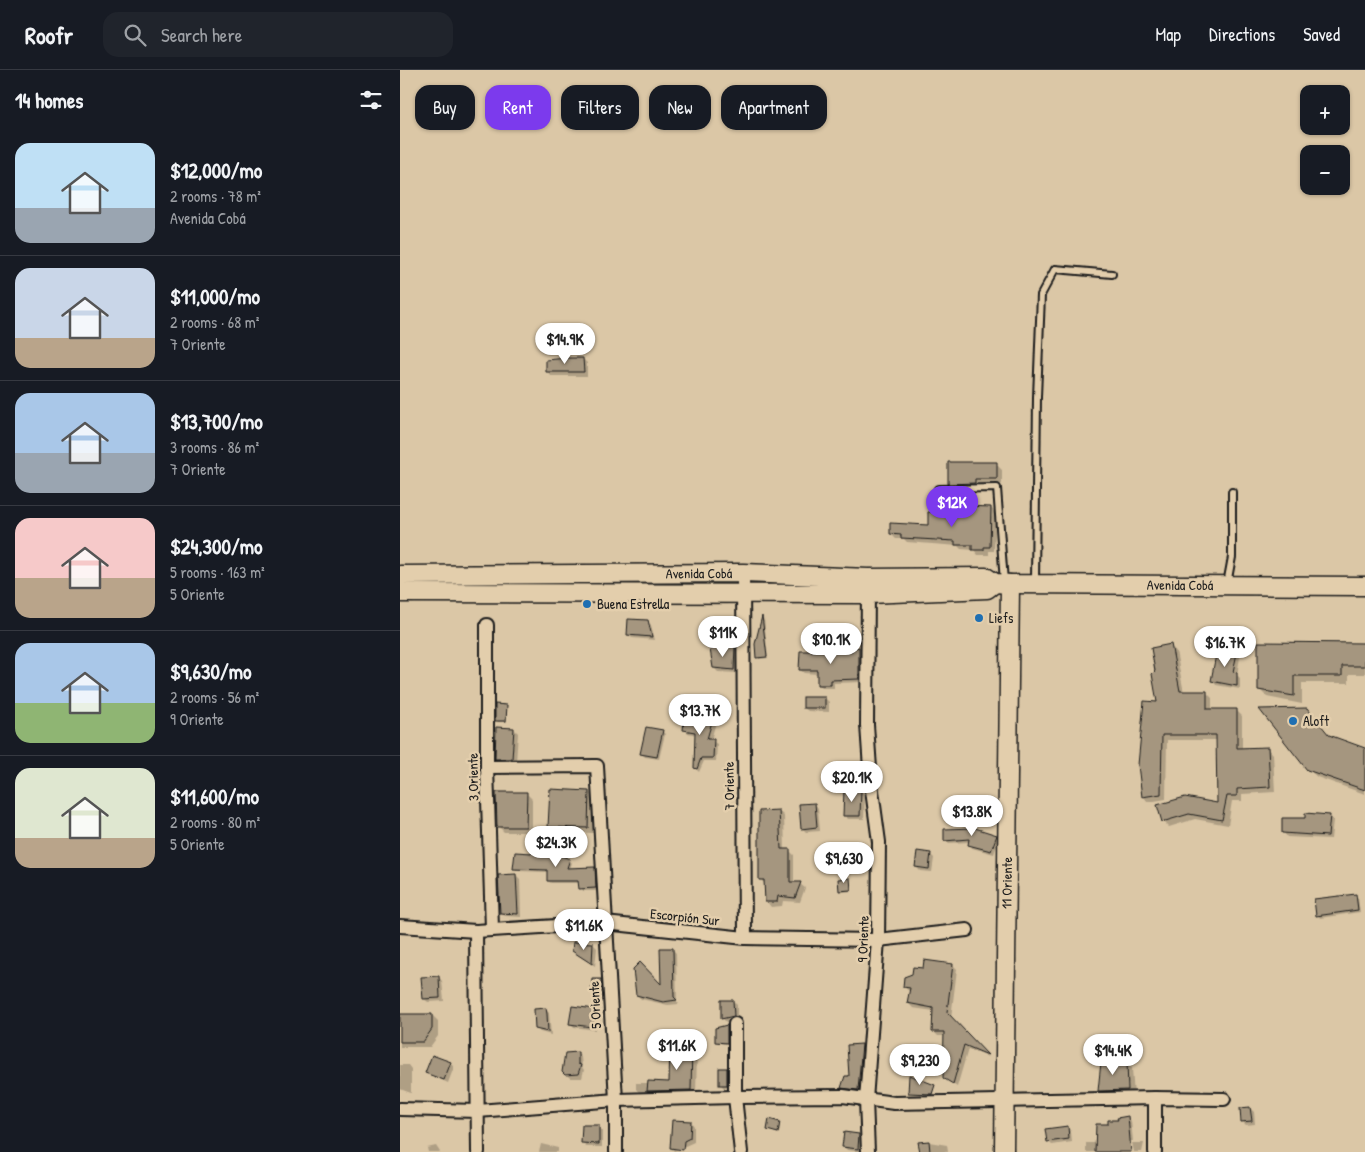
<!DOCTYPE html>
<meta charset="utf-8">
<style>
:root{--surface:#171b24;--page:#20242c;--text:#f1f3f6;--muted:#9ea1a6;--line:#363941;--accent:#7c3aed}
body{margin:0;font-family:"Patrick Hand",sans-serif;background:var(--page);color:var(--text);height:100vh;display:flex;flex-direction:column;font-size:19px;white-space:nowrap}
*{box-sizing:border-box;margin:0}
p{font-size:16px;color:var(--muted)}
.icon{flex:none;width:28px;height:28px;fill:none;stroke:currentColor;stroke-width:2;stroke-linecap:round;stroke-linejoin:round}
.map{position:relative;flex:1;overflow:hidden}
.sheet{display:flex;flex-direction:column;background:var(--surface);width:400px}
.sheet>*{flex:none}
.banner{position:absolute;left:15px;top:15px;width:475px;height:45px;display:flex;gap:10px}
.tools{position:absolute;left:900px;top:15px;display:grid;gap:10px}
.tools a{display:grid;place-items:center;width:50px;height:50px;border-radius:10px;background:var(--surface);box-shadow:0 1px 4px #0004;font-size:25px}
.price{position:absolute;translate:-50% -42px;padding:0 11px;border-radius:18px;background:#fff;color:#222;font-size:16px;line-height:32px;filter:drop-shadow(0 1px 2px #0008)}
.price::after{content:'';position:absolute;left:50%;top:30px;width:15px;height:11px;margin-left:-8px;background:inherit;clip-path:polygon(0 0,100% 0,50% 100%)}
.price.active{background:var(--accent);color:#fff}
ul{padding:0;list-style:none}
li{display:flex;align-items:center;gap:15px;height:125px;padding:0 15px}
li+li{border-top:1px solid var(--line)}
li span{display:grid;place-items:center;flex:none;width:140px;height:100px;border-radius:15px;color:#555}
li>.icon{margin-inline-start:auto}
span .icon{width:60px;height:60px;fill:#fffc;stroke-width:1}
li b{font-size:21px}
h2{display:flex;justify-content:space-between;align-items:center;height:60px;padding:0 15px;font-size:21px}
.tag{padding:0 18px;border-radius:15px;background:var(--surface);box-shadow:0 1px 4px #0004;font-size:18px;line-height:45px}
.tag.active{background:var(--accent);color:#fff}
header{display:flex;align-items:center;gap:30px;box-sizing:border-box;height:70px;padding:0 25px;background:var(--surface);border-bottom:1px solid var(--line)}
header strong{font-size:24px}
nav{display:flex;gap:28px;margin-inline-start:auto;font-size:18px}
.search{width:350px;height:45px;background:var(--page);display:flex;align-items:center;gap:12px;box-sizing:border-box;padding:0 18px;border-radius:15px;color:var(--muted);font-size:19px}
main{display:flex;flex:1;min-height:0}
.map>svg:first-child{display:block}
.shadow{fill:#0003}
.building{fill:#a5967f;stroke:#1c1c1c}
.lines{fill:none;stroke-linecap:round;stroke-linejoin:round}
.lane-casing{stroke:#1c1c1c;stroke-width:10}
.street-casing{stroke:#1c1c1c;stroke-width:16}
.secondary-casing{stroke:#1c1c1c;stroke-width:21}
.lane{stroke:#e3ceac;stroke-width:6}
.street{stroke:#e3ceac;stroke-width:12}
.secondary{stroke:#e3ceac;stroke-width:18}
.poi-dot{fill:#1f6fb2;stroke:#e3ceac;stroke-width:2}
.labels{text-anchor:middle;stroke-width:5;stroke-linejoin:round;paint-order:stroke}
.street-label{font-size:14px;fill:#1c1c1c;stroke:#e3ceac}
.poi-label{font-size:14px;fill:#1c1c1c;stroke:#e3ceac;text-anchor:start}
</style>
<header>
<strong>Roofr</strong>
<div class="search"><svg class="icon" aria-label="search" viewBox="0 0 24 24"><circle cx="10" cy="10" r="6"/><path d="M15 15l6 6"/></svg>Search here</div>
<nav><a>Map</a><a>Directions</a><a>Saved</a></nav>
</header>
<main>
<section class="sheet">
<h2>14 homes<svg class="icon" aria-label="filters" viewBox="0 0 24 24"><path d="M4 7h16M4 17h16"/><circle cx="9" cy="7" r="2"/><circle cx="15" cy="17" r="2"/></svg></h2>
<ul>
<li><span style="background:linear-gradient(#bfe0f5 65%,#9aa5b1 0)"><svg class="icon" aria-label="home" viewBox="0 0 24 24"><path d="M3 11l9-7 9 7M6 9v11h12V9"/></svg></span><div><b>$12,000/mo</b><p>2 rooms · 78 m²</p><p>Avenida Cobá</p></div></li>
<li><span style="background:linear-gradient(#c9d6e8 70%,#b9a48a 0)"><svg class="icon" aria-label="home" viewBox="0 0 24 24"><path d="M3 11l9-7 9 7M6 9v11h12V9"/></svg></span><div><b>$11,000/mo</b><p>2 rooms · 68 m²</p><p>7 Oriente</p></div></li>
<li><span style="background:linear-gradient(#a9c7e8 60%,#9aa5b1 0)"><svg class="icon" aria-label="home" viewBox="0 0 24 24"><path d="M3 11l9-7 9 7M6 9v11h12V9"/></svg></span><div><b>$13,700/mo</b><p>3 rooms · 86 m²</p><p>7 Oriente</p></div></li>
<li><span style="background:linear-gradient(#f6c9c9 60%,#b9a48a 0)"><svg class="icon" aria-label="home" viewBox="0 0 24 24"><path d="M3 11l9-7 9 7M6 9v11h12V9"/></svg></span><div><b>$24,300/mo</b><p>5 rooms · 163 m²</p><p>5 Oriente</p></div></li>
<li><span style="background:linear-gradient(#a9c7e8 60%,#8fb573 0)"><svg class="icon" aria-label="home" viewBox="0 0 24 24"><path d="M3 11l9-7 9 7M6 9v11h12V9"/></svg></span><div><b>$9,630/mo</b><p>2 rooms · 56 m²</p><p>9 Oriente</p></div></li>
<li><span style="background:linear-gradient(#dfe7d0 70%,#b9a48a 0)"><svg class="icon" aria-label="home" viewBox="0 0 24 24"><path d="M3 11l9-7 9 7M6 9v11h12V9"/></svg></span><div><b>$11,600/mo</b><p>2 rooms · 80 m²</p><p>5 Oriente</p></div></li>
</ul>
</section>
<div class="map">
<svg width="965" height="1082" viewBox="0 0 965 1082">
<rect width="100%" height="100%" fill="#dbc7a6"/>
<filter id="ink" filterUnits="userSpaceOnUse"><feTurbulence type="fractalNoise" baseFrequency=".02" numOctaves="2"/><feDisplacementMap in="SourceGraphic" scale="10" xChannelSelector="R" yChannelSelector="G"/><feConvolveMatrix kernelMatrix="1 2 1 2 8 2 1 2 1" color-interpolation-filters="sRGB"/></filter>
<g filter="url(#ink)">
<!-- shadow -->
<g class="shadow">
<polygon points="183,289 187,293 187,306 151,306 148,302"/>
<polygon points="596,394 602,400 602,414 581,414 581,419 555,419 549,413"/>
<polygon points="591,438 596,443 594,481 589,481 589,485 578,485 574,480 561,479 558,476 507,472 504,469 496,469 491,464 529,456"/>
<polygon points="364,548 368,588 359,589 356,574"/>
<polygon points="247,551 251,555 255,570 232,568 228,565"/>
<polygon points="965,574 965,604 949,604 949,613 902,613 902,634 867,627 859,619"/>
<polygon points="770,576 776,581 784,623 806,622 812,628 812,640 836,640 842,646 842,679 868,678 873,684 875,722 842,724 842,731 832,731 828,755 795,749 769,757 763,751 818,734 818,670 767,670 766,729 748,732 743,726"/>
<polygon points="335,577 338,581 337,603 318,602 314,598"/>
<polygon points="459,578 463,582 462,612 434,613 434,618 422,618 418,614 418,604 404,603 400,600 453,583 453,579"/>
<polygon points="836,584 840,587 837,605 840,608 840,619 816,615 813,611"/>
<polygon points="425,628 429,632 429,642 408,641 404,638"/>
<polygon points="106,636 107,652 98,652 96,650"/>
<polygon points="907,640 931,667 965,680 965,724 917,707 908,699"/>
<polygon points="313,649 316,652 311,670 317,674 316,691 304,691 299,702 295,698 296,665 288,663 285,659"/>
<polygon points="114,659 118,663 116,692 100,692 96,688"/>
<polygon points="262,661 265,664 259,689 245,687 242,684"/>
<polygon points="461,721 465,725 464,749 448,749 444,745"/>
<polygon points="189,722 195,728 193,763 156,762 150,756"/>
<polygon points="126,723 132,729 132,762 104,762 98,756"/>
<polygon points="415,734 418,738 420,761 406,762 402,758"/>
<polygon points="379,741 384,746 385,780 389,780 394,785 394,814 400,814 405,818 400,832 383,831 382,836 371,837 367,832 366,815 361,810"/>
<polygon points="929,746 933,750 931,769 887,767 884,763"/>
<polygon points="596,766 599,769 594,784 572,778 570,772 549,773 546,770"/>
<polygon points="147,782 170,790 172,793 170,799 194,799 197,801 198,821 183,821 180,813 151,813 148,811 148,802 117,801 114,798 133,785"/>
<polygon points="530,784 534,788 532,802 520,801 516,797"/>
<polygon points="116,805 120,809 121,847 105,846 101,843"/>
<polygon points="449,809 452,821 442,822 440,820"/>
<polygon points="955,825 958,828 960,842 920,848 918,845"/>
<polygon points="193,874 197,878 195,896 178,885"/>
<polygon points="272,879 276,883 277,932 279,934 268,935 241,929 237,925 262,917"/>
<polygon points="553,895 557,899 551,948 588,987 568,979 557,1017 544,1008 546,966 538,966 534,962 534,941 513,938 508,933 510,922 504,917 524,899"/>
<polygon points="39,907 42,911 44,931 28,932 24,929"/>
<polygon points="200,910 203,922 194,921 192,920"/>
<polygon points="333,931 337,935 337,950 326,952 323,949 322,932"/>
<polygon points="146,940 149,943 151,965 140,962 136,958"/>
<polygon points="194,940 198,944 195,960 174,957 170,953"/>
<polygon points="0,945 32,945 38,951 38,966 30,977 0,977"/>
<polygon points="326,956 328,974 318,973 316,972"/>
<polygon points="462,975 465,979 461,1023 446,1021 442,1018 451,1007"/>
<polygon points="291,977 297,982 296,1025 241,1025 236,1019 236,1013 270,1013"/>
<polygon points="178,984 181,987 182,997 184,1000 182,1008 170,1008 163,1001"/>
<polygon points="726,992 732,998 734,1026 705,1026 699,1020"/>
<polygon points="50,993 54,997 48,1013 27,1003"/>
<polygon points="0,995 8,995 11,999 11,1023 0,1019"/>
<polygon points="326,999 330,1003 330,1018 324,1018 320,1014"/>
<polygon points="534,1016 533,1025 510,1023"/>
<polygon points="850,1038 854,1042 855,1054 846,1055 842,1051"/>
<polygon points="728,1047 731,1051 733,1071 706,1074 707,1082 686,1082 686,1073 697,1073 709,1056"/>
<polygon points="291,1052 294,1056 294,1072 274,1081 271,1078"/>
<polygon points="380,1053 379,1064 368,1060"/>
<polygon points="199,1057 202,1061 202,1077 186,1077 183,1073"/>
<polygon points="667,1057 671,1061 672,1072 652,1075 648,1071"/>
<polygon points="459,1065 462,1069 461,1082 447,1080 443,1076"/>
<polygon points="529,1072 547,1075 548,1082 521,1082 520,1073"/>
<polygon points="732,1073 744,1073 742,1082 734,1082"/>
<polygon points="141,1074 158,1078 158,1082 139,1082"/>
<polygon points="36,1076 40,1082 28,1082 27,1078"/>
</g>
<!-- building -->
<g class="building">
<polygon points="167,288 183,288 184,302 146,302 146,290"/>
<polygon points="548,392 597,392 597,409 575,409 575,413 548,414"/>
<polygon points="566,436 591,437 590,477 584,477 584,480 572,480 572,475 555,475 555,471 501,468 501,465 490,464 490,453 528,455 528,442 566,442"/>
<polygon points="362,546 367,587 356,588 355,574"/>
<polygon points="228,549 248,550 252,567 227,565"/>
<polygon points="858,572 965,573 965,596 942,596 942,606 894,606 894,626 858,620"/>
<polygon points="771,574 780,621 807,621 807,639 837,639 837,678 868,677 870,717 837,719 837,726 827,726 822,750 789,744 762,752 757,735 785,727 817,733 816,665 762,665 761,724 742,727 738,695 744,631 757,632 752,604 755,601 751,578"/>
<polygon points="335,576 334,600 313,598 310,579"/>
<polygon points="459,577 459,609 431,610 431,615 417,615 417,600 399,600 400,581 452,581 452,578"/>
<polygon points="817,579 837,583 833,602 837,603 837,616 811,611"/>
<rect x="403" y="627" width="22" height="11"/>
<polygon points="95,634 107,635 106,651 95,651"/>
<polygon points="907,638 929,665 965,678 965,720 907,700 859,639"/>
<polygon points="285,642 313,648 307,669 314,669 313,688 301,688 297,699 294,698 295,662 283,660"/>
<polygon points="96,657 114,658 112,689 95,689"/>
<polygon points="246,657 263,660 257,687 240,684"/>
<polygon points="150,719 189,721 188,758 148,757"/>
<polygon points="444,719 461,720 460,746 443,746"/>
<polygon points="96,722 127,722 126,757 97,757"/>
<polygon points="415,733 417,757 401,759 399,734"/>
<polygon points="379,740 381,779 390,779 390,812 401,812 395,828 378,826 377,832 365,832 364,810 359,810 359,741"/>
<polygon points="905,743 930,745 928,766 882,763 882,748 905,748"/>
<polygon points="575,758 597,765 591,781 568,775 569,769 544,771 544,759"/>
<polygon points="132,781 147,781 170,789 167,798 195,797 196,818 179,819 178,811 147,811 147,800 113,799 115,782 132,783"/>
<polygon points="517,781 531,783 529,799 515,797"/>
<polygon points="116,804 118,844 100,843 98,805"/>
<polygon points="450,808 451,820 439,821 438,809"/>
<polygon points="956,824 958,840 916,846 914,829"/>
<polygon points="173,872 193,873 192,894 172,881"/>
<polygon points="260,878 273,878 274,927 277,930 263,932 236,925 233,899 240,892 261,914"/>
<polygon points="524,890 553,894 547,942 588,985 564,975 553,1014 543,1008 544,962 532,962 533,938 507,933 510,918 503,917 504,907 512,904 513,897 523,898"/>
<polygon points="39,906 40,928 23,929 21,907"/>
<polygon points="192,909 201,909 202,921 191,920"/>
<polygon points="321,930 333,930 334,946 321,949"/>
<polygon points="172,936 195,939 192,957 169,954"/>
<polygon points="146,938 147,944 148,962 135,959 134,939"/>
<polygon points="0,944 32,944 32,959 23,972 0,972"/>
<polygon points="327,955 327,973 315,972 315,958"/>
<polygon points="462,974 458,1020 441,1018 445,1006 449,1006 447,975"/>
<polygon points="270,975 292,976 291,1020 247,1021 248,1011 269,1012"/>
<polygon points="178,982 178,994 181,995 178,1004 165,1005 162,1002 165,983"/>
<polygon points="32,985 51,992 44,1010 25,1003"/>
<polygon points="727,991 728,1020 698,1021 701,992"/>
<rect x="319" y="998" width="8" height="17"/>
<polygon points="509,1005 535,1015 532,1024 508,1023"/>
<polygon points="850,1037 852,1051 841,1052 840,1038"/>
<polygon points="728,1046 731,1082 695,1082 696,1054 708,1054 708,1050 718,1050 717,1048"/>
<polygon points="369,1049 380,1052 378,1063 367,1060"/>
<polygon points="272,1050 291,1051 290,1068 284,1071 283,1080 270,1078"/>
<polygon points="182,1055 199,1055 199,1074 181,1073"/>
<polygon points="668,1056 669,1069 647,1072 645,1059"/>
<polygon points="444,1062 459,1064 458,1079 442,1077"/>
<polygon points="529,1071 530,1082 520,1082 518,1072"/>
</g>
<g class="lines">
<!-- lane casing -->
<g class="lane-casing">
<g id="lane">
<polyline points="538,419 597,418 604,512"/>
<polyline points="635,512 637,327 641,225 655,199 712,204"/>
<polyline points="827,514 832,487 832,422"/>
</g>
</g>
<!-- street casing -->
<g class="street-casing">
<g id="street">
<polyline points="343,503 345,868"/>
<polyline points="87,555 87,697 92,859"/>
<polyline points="87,697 197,696 216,1030 216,1082"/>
<polyline points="0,856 76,861 205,853 345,868 478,870 567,860"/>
<polyline points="76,861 78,1082"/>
<polyline points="335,954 335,1027 341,1082"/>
<polyline points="0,1039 78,1041 216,1030 335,1027 443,1026 494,1033 755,1028 824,1029"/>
<polyline points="468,1082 466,1030 478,870 479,772 471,713 467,655 468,518"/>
<polyline points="755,1082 755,1028"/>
</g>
</g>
<!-- secondary casing -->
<g class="secondary-casing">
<g id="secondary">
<path id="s1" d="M 0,505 L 343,503 L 468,508 L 586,507 L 595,513 L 610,514 L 965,516"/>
<polyline points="0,523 469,524 587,519 595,513"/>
<path id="s2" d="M 604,1082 L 610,514"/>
</g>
</g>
<!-- lane -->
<use href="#lane" class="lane"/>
<!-- street -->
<use href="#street" class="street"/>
<!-- secondary -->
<use href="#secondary" class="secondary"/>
</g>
</g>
<!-- markers -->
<g class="poi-dot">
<circle cx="187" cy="534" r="5"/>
<circle cx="579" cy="548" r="5"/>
<circle cx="893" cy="651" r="5"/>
</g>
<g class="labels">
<!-- street labels -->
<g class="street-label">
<text dy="5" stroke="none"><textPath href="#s1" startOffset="299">Avenida Cobá</textPath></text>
<text dy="5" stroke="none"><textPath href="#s1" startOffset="782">Avenida Cobá</textPath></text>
<text transform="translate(73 707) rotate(-91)" y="5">3 Oriente</text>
<text transform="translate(329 716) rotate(-91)" y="5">7 Oriente</text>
<text dy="5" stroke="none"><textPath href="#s2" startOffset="269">11 Oriente</textPath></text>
<text transform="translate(285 847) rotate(6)" y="5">Escorpión Sur</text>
<text transform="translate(463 869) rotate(-88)" y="5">9 Oriente</text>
<text transform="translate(195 935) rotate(-93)" y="5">5 Oriente</text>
</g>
<!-- poi labels -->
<g class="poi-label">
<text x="197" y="539">Buena Estrella</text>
<text x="589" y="553">Liefs</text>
<text x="903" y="656">Aloft</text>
</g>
</g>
</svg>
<div class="tools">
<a>+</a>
<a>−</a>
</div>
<b class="price" style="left:165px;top:295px">$14.9K</b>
<b class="price active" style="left:552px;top:458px">$12K</b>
<b class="price" style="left:323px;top:588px">$11K</b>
<b class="price" style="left:431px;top:595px">$10.1K</b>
<b class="price" style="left:825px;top:598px">$16.7K</b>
<b class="price" style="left:300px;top:666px">$13.7K</b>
<b class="price" style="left:452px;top:733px">$20.1K</b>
<b class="price" style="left:572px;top:767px">$13.8K</b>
<b class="price" style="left:156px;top:798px">$24.3K</b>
<b class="price" style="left:444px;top:814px">$9,630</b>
<b class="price" style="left:184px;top:881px">$11.6K</b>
<b class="price" style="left:277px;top:1001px">$11.6K</b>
<b class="price" style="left:713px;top:1006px">$14.4K</b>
<b class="price" style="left:520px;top:1016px">$9,230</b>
<div class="banner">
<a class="tag">Buy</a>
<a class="tag active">Rent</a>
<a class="tag">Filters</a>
<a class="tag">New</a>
<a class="tag">Apartment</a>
</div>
</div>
</main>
